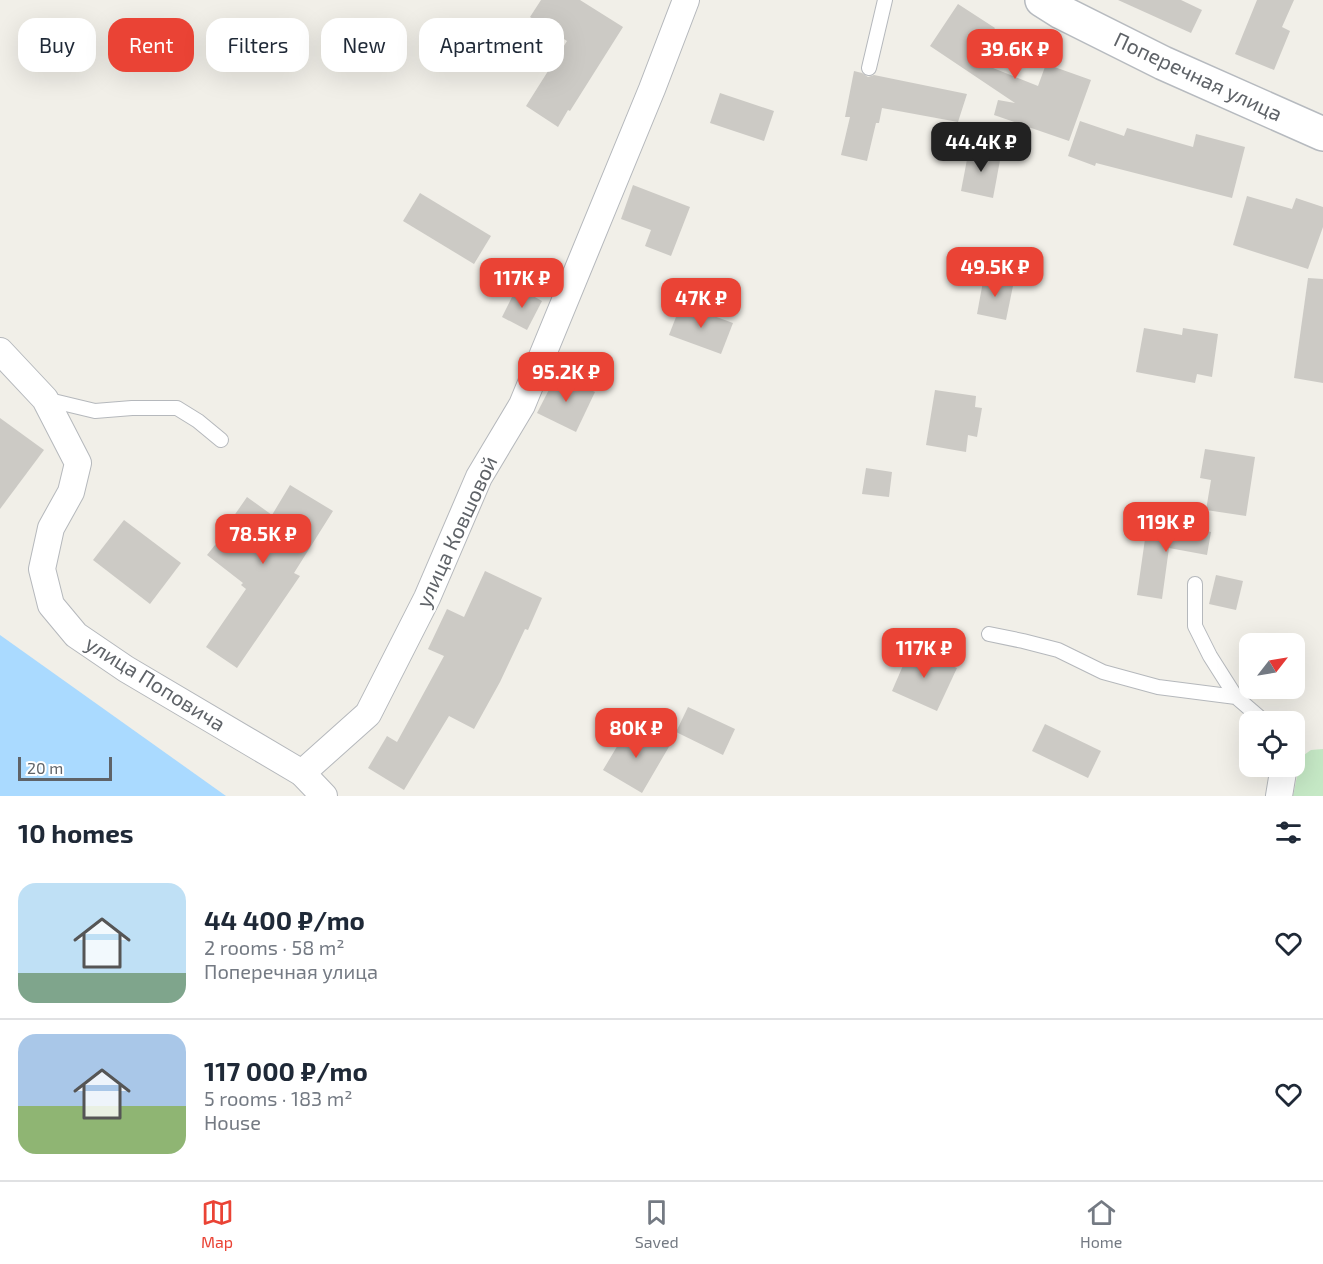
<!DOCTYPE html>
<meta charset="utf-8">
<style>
:root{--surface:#fff;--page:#f2f2f3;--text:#1f2937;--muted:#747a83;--line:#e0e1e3;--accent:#ea4335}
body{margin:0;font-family:"Exo 2",sans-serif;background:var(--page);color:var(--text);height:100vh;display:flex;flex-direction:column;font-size:22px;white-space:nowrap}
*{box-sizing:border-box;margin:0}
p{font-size:20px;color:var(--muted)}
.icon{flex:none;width:33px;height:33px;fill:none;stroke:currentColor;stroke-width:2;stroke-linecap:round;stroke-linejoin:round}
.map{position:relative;height:796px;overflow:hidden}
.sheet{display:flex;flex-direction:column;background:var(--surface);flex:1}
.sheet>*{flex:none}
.banner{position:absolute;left:18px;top:18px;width:600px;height:54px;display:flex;gap:12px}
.needle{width:39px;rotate:59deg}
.buttons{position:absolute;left:1239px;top:633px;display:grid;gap:12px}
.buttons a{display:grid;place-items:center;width:66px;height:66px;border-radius:12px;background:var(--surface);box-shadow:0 6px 24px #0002;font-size:30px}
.scale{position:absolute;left:18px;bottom:15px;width:94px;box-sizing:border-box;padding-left:6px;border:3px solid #5f6368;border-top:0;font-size:16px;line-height:21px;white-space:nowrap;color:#5f6368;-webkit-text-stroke:4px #fff;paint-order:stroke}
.price{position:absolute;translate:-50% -51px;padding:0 14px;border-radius:12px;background:var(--accent);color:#fff;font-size:20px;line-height:39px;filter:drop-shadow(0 2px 3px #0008)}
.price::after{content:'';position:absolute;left:50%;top:36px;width:18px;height:14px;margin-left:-9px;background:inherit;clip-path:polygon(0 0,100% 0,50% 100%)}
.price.on{background:#222;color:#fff}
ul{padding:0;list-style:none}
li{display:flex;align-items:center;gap:18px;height:150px;padding:0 18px}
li+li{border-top:2px solid var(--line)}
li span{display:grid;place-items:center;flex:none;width:168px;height:120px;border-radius:18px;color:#555}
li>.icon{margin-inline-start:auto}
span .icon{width:72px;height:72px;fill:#fffc;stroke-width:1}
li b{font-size:26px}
h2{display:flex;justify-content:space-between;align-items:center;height:72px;padding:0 18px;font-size:26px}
.tag{padding:0 21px;border-radius:18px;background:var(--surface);box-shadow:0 6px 24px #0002;font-size:21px;line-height:54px}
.tag.on{background:var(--accent);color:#fff}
.tabs{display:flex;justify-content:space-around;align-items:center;height:84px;border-top:2px solid var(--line);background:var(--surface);font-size:16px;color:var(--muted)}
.tabs a{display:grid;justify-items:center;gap:3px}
.tabs .on{color:var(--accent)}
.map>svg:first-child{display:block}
.green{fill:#c5e8c5}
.water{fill:#aadaff}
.building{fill:#cccac5}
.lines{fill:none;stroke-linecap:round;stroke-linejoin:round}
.service-casing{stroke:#b5b8bc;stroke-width:16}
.minor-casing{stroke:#b5b8bc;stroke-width:28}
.secondary-casing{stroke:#b6babf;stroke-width:36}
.service{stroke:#fff;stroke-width:14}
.minor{stroke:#fff;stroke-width:26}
.secondary{stroke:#fff;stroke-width:33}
.labels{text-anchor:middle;stroke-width:4.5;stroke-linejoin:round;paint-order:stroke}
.street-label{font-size:21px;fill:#5f6368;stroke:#fff}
</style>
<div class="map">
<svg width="1323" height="796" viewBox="0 0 1323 796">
<rect width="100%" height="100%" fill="#f1efe8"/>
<!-- green -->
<polygon class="green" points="1323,749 1323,796 1293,796 1301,757 1311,750"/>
<!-- water -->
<polygon class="water" points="0,635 226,796 0,796"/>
<!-- building -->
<g class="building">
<polygon points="541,0 580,0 623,27 570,111 568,110 558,127 526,106 567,41 530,17"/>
<polygon points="1118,0 1181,0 1202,10 1191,33"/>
<polygon points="1257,0 1294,0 1282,27 1290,31 1274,70 1235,54"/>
<polygon points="958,4 995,28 973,60 1038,86 1046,64 1091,80 1069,141 994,115 998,100 1015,103 930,46"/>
<polygon points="854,71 862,73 868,77 874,75 967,94 958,122 882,108 879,123 876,123 867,161 841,155 850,117 845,117"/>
<polygon points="720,93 774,111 764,141 710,123"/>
<polygon points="1080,121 1124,136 1127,128 1193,147 1196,134 1245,147 1232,198 1096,163 1095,166 1068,156"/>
<polygon points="969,149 1001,155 993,198 961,191"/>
<polygon points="633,185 690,207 671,256 645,246 651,230 621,219"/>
<polygon points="420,193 491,236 474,264 403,221"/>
<polygon points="1247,196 1292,209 1296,198 1323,207 1323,227 1308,269 1233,245"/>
<polygon points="984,276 1014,281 1006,320 977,314"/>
<polygon points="1308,278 1323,279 1323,383 1294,378"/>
<polygon points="517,287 542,301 527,330 502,317"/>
<polygon points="681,304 733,323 721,354 669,335"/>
<polygon points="1144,328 1182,335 1183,328 1218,334 1212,377 1197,374 1195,383 1136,372"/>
<polygon points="557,374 595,392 576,432 537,413"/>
<polygon points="935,390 976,396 975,407 982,408 977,437 968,435 966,452 926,445"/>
<polygon points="0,418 44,450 0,509"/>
<polygon points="1205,449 1255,457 1246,516 1206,510 1211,480 1200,478"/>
<polygon points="866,468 892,472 889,497 862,494"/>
<polygon points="290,485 333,511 294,573 300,576 237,668 206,647 246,589 241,585 243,583 207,555 231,525 229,523 247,497 272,515"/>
<polygon points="1148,518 1211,532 1207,555 1169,548 1162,599 1137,595"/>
<polygon points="124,520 181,563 150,604 93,560"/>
<polygon points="485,571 542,598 528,630 525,629 500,682 474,729 449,716 404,790 368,768 387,736 397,742 444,656 428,649 447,609 464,617"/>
<polygon points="1216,575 1243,581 1236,610 1209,604"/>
<polygon points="911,647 957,668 937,711 892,691"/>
<polygon points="688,707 735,729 723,755 676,732"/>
<polygon points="1045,724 1101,751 1088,778 1032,751"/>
<polygon points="628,728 646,739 649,733 670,745 642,793 603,770"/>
</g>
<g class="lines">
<!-- service casing -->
<g class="service-casing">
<g id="service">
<polyline points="869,68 885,0"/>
<polyline points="45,399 95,411 132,408 177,408 198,421 221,440"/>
<polyline points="1195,584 1195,626 1210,656 1236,697"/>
<polyline points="989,634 1023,641 1058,650 1103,672 1158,687 1236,697 1265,722"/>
</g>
</g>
<!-- minor casing -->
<g class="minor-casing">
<g id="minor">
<polyline points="0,351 45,399 78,463 71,492 51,528 42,569 51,605 76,635 126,669 302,773 324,796"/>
<polyline points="302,773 368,714 427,598 479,477 522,405 652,89 686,0"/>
<polyline points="1279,796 1284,766"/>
</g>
</g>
<!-- secondary casing -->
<g class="secondary-casing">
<polyline id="secondary" points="1042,0 1061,12 1163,63 1323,134"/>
</g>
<!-- service -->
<use href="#service" class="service"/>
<!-- minor -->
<use href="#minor" class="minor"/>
<!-- secondary -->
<use href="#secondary" class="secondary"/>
</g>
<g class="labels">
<!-- street labels -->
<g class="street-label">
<text transform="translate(1198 77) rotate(25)" y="7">Поперечная улица</text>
<text transform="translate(457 532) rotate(-65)" y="7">улица Ковшовой</text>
<text transform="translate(155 684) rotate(32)" y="7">улица Поповича</text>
</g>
</g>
</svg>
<div class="buttons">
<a><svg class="needle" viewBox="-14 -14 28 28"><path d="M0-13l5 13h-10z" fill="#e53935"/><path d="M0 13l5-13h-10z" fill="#747a83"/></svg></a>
<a><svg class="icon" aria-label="locate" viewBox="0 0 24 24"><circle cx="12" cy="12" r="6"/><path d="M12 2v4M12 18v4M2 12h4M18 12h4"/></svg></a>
</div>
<div class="scale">20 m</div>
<b class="price" style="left:1015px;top:80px">39.6K ₽</b>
<b class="price on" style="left:981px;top:173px">44.4K ₽</b>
<b class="price" style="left:995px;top:298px">49.5K ₽</b>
<b class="price" style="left:522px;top:309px">117K ₽</b>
<b class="price" style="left:701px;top:329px">47K ₽</b>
<b class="price" style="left:566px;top:403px">95.2K ₽</b>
<b class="price" style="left:1166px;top:553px">119K ₽</b>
<b class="price" style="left:263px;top:565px">78.5K ₽</b>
<b class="price" style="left:924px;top:679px">117K ₽</b>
<b class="price" style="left:636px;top:759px">80K ₽</b>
<div class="banner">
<a class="tag">Buy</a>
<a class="tag on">Rent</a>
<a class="tag">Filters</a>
<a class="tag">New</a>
<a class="tag">Apartment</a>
</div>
</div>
<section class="sheet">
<h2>10 homes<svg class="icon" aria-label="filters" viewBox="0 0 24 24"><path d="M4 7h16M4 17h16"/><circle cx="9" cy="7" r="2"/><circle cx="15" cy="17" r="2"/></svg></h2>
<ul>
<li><span style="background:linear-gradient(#bfe0f5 75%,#7fa58c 0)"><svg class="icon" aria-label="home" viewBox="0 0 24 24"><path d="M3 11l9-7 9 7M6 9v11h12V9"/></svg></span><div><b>44 400 ₽/mo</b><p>2 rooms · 58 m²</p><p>Поперечная улица</p></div><svg class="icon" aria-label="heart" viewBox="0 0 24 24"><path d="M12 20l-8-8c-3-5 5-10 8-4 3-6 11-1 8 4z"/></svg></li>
<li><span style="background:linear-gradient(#a9c7e8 60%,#8fb573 0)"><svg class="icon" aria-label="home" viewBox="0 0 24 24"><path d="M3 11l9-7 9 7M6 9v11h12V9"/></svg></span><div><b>117 000 ₽/mo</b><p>5 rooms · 183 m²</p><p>House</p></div><svg class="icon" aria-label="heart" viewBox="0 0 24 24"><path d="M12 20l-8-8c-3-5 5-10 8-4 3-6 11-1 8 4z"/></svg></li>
</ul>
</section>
<nav class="tabs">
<a class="on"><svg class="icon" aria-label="map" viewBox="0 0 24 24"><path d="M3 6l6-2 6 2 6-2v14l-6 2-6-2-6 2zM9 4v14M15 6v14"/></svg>Map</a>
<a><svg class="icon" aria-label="saved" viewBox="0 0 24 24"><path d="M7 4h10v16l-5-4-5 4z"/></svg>Saved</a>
<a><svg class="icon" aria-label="home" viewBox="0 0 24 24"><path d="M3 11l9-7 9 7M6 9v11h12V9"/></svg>Home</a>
</nav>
